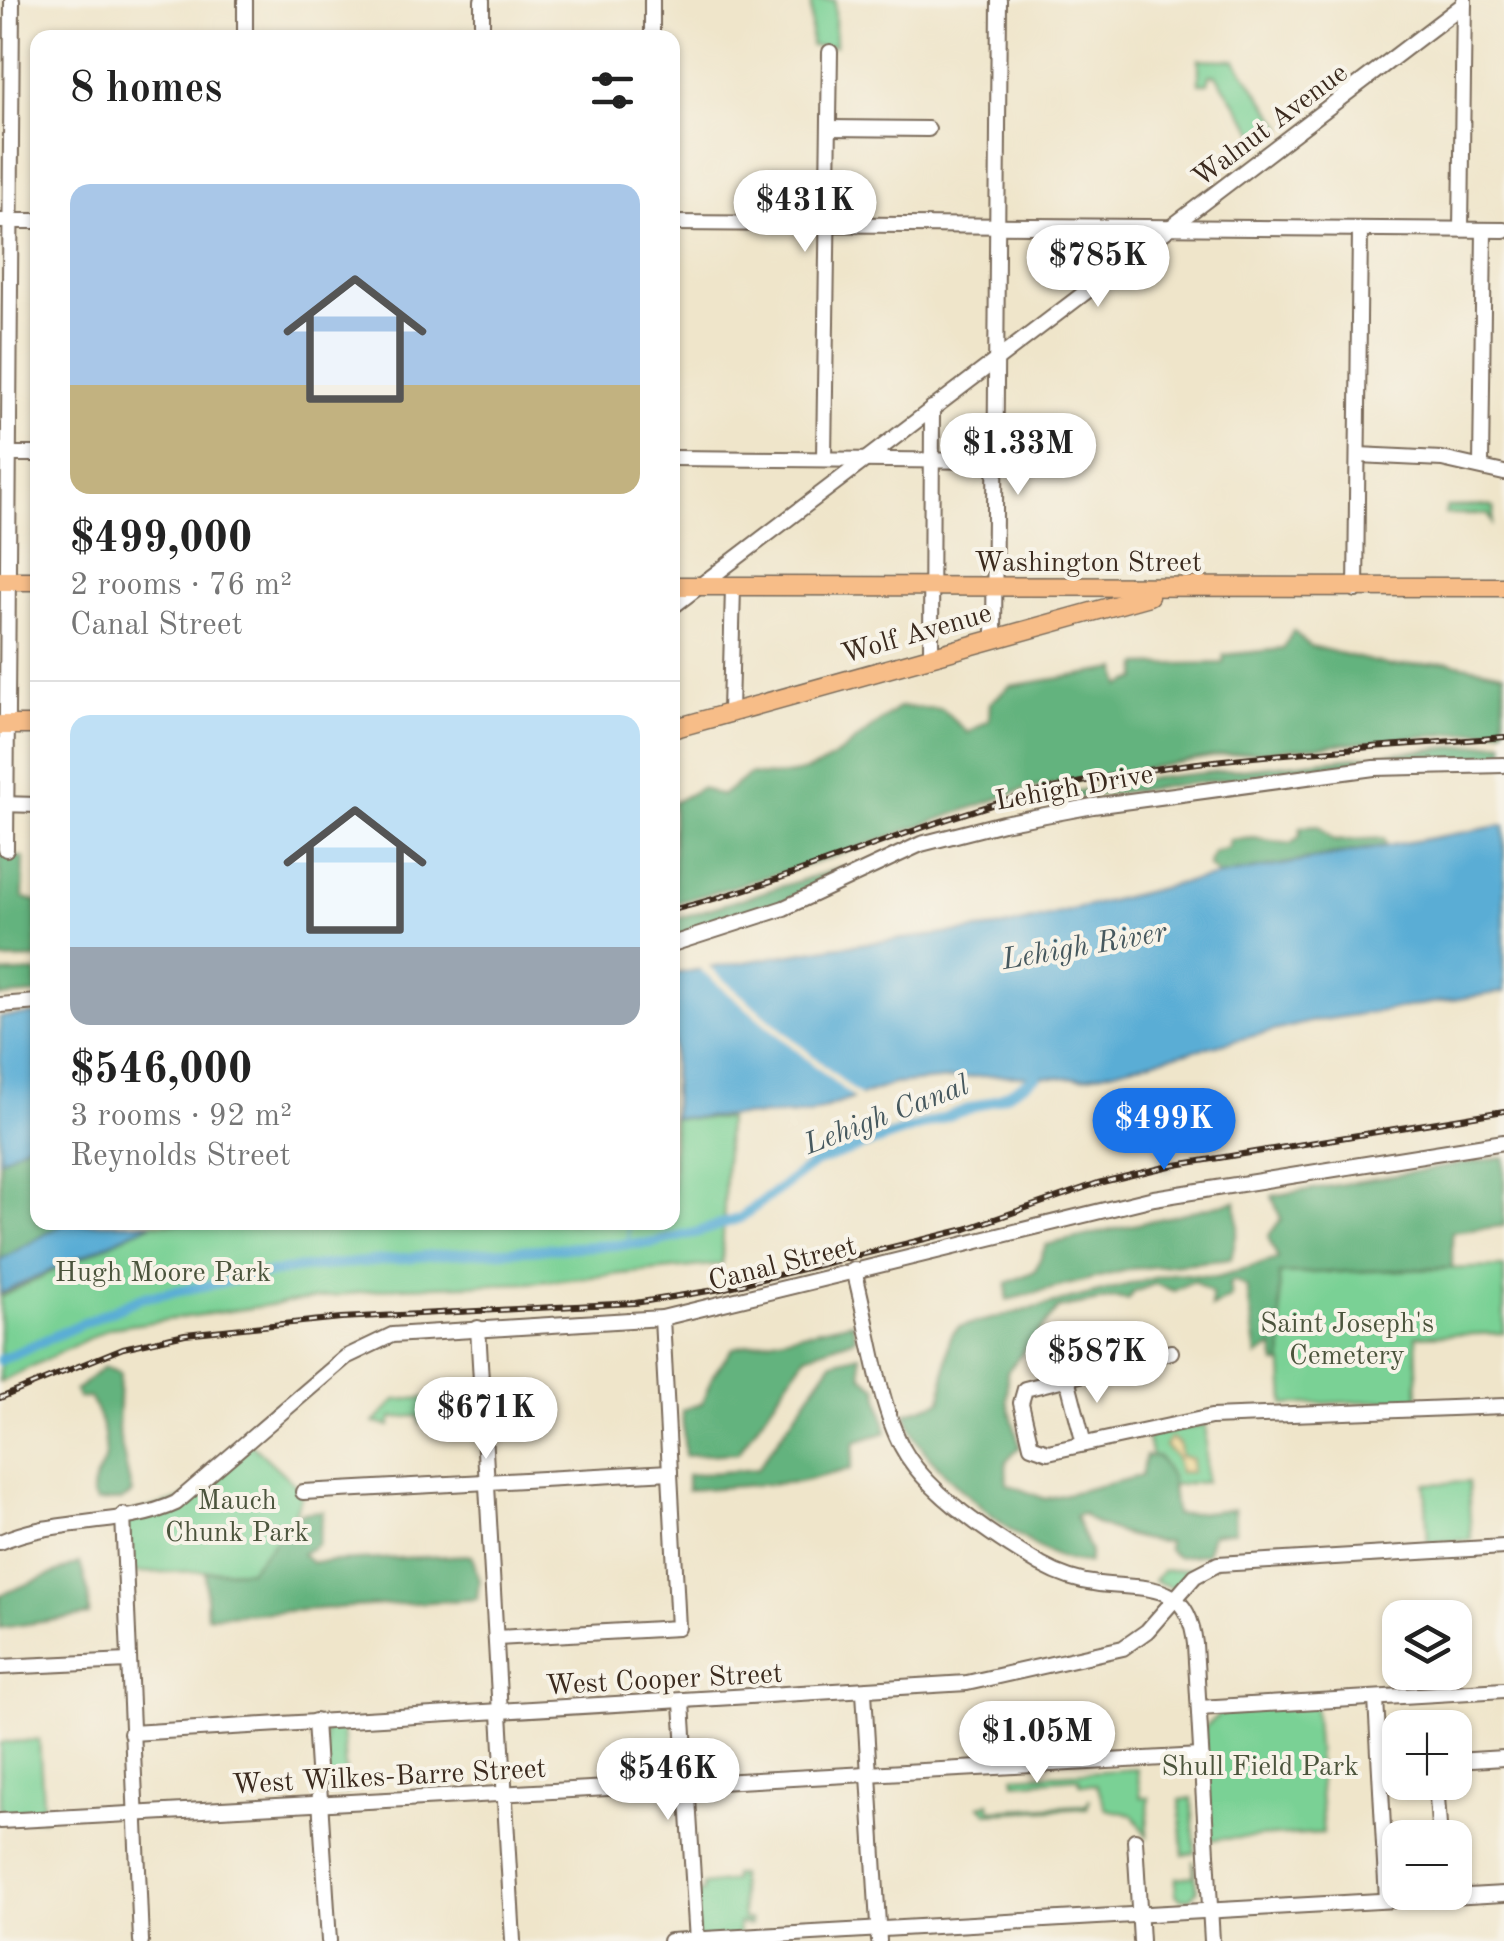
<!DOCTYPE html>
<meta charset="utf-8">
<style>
:root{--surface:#fff;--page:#f6f6f6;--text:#222;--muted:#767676;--line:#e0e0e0;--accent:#1a73e8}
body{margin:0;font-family:"Old Standard TT",serif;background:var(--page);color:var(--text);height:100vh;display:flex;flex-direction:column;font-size:38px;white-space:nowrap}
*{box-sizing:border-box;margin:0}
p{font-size:32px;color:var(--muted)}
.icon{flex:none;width:55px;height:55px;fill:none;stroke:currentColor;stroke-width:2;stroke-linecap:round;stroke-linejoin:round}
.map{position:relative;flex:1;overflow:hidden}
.sheet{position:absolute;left:30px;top:30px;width:650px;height:1200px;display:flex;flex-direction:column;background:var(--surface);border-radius:20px;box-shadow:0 2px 8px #0004}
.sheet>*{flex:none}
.fabs{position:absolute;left:1382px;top:1600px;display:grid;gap:20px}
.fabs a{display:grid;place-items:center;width:90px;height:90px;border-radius:20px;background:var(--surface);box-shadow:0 2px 8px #0004;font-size:50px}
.price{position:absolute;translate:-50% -85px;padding:0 22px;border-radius:35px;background:#fff;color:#222;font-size:32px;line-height:65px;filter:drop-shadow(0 2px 5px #0008)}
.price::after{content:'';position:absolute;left:50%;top:60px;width:30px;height:22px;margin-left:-15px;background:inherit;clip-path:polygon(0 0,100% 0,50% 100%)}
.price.current{background:var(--accent);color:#fff}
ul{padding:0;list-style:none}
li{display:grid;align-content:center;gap:20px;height:530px;padding:0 40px}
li+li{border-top:2px solid var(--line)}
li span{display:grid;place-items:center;height:310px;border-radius:20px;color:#555}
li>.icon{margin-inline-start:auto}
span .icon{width:180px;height:180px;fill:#fffc;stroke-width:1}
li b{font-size:42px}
h2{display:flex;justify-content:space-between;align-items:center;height:120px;padding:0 40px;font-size:42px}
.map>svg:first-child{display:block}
.green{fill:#7ad195;stroke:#5a7e5a;stroke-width:2.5}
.forest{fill:#63b37e;stroke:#4f6e4e;stroke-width:2.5}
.sand{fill:#eeda9e;stroke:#94825e;stroke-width:2.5}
.water{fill:#5aadd5;stroke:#4a6c7a;stroke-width:2.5}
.pier{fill:#efe5ca}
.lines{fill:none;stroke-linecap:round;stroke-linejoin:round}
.stream{stroke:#5aadd5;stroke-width:2.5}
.canal{stroke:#5aadd5;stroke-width:10}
.minor-casing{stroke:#7a6b5a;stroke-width:18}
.major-casing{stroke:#7a6b5a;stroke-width:21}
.minor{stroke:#fff;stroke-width:14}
.major{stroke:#f7bd88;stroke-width:18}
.rail-casing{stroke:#3b2a1e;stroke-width:6}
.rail{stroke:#f7f3e8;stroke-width:2.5;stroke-dasharray:8;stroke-linecap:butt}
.labels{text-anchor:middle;stroke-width:8;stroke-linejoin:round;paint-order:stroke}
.street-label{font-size:28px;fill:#3b2a1e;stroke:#f7f3e8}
.park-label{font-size:28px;fill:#4b543c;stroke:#f7f3e8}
.water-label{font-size:30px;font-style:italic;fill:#46585e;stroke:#f7f3e8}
</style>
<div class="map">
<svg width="1504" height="1941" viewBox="0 0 1504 1941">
<rect width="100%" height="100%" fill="#f7f3e8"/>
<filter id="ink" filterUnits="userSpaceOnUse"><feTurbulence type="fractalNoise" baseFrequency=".01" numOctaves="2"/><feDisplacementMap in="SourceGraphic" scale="20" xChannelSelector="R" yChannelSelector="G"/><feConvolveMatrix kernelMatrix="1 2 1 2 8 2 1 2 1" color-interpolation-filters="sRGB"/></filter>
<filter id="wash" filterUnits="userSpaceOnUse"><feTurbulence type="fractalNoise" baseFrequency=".0048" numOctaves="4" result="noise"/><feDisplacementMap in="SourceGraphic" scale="40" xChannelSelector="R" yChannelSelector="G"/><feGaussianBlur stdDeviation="2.25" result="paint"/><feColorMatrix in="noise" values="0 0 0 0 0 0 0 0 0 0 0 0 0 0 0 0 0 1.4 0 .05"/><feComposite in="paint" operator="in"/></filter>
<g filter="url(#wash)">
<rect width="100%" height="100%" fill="#efe5ca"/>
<!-- green -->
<g class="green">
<rect x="811" y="0" width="24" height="46"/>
<polygon points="1199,59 1235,60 1283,127 1263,143 1216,75 1210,75 1208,83 1199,83"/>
<polygon points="1490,506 1494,508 1492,523 1488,514 1445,514 1447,507"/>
<polygon points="673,1118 727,1119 722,1264 529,1283 398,1287 110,1328 0,1382 0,1297 153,1223 672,1222"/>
<polygon points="1504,1267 1504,1333 1416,1336 1418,1399 1285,1405 1278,1274"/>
<polygon points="441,1397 446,1401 445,1422 420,1423 418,1416 392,1418 390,1426 374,1423 396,1400"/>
<polygon points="1206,1425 1206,1482 1159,1486 1147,1436"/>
<polygon points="249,1442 303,1492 288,1531 249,1570 125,1573 123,1515 182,1499"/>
<polygon points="1468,1482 1471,1540 1428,1542 1425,1484"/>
<polygon points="1194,1568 1174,1588 1154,1581 1162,1571"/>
<path d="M 1314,1702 L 1323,1833 L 1205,1840 L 1204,1729 C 1228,1696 1277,1704 1314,1702 Z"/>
<polygon points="324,1727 342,1727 347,1793 328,1794"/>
<polygon points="39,1740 44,1818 0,1821 0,1743"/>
<polygon points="1137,1769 1141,1797 1149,1797 1147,1836 1134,1815 1106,1809 1097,1785 1080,1784 1079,1778 1014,1783 1014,1776"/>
<polygon points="1090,1798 1087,1808 988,1813 980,1806 989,1802 991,1810 1086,1805"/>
<polygon points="1192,1798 1195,1853 1183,1855 1180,1800"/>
<polygon points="1193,1860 1197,1890 1190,1898 1181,1899 1175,1894 1176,1878 1194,1876"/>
<polygon points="733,1875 739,1875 743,1920 750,1920 750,1925 738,1923 739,1937 697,1939 694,1893 703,1892 703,1885 733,1881"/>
</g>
<!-- forest -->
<g class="forest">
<path d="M 1293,631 L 1310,646 L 1391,666 L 1448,662 L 1504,673 L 1504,729 L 1222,755 L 1023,790 L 814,863 L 673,904 L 673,803 L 701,788 L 721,796 L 750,774 C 825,785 844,744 900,707 L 942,709 L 968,733 L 989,720 L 990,703 L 1010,686 L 1118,669 L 1120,686 L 1138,679 L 1139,665 L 1223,663 L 1224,655 L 1283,649 Z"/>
<polygon points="1504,742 1504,757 1369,761 1045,802 1032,800 1135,780"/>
<polygon points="1318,826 1334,841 1384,838 1386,845 1219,876 1208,866 1213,852 1228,848 1230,840 1254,838 1291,844 1300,836 1301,827"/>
<polygon points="0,854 24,858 23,898 37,901 37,959 0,960"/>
<polygon points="841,868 845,871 777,905 680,937 673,933 673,920"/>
<polygon points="37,972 37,994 0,997 0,974"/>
<polygon points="37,1137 38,1222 65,1223 0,1260 0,1160"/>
<path d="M 1504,1157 L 1504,1226 L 1452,1232 L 1452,1268 L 1279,1274 L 1283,1364 L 1276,1364 L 1273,1347 L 1257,1356 L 1247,1288 L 1234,1280 L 1229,1284 L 1231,1297 L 1211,1308 L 1212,1294 L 1193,1281 L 1174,1291 L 1155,1284 L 1134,1292 L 1128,1300 L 1114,1298 L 1058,1309 L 1007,1372 L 1007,1400 L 1020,1447 L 1006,1462 L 1007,1484 L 1045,1499 L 1141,1476 L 1145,1456 L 1158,1456 L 1171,1477 L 1175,1515 L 1234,1509 L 1235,1531 L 1212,1534 L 1206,1554 L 1177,1557 L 1168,1550 L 1168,1542 C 1144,1542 1101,1530 1082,1514 L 1075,1516 L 1090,1552 L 1088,1562 C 1043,1569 943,1479 918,1442 C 912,1434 909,1423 906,1413 L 941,1401 L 950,1336 L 959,1327 L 1174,1273 L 1217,1277 L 1278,1259 L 1268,1237 L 1281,1219 L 1272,1196 Z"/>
<polygon points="1236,1201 1238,1227 1231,1259 1131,1269 1007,1300 1007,1283 1035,1271 1046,1245"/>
<polygon points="852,1322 856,1338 806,1355 738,1453 685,1456 682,1410 702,1403 713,1375 733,1348"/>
<polygon points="860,1355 862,1376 877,1387 887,1432 855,1442 851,1469 799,1482 687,1490 687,1475 757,1469 832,1362"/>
<path d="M 104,1367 L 120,1373 L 118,1430 L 132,1494 L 122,1500 L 97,1502 L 92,1496 C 91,1479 100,1475 104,1460 C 109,1442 99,1413 90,1398 L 78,1398 L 75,1391 Z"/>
<polygon points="323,1511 318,1544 302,1554 312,1562 472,1555 479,1581 477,1599 207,1616 205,1572 249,1570 301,1513"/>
<polygon points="80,1563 89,1595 89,1615 0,1628 0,1595"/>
</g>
<!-- sand -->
<polygon class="sand" points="1171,1438 1179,1444 1180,1456 1192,1459 1191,1472 1179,1472 1176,1457 1165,1446"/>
<!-- water -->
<g class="water">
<polygon points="1504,825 1504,992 1310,1022 1082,1078 995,1075 893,1084 809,1114 673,1118 673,974 834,947 1004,927 1181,883"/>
<polygon points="37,1014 37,1137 0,1160 0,1017"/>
<polygon points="65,1223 153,1223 0,1294 0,1260"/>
</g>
<!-- pier -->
<polygon class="pier" points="705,964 865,1100 858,1102 696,966"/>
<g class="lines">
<!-- stream -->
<polyline class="stream" points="628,1222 629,1244"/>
<!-- canal -->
<polyline class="canal" points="0,1360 140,1298 292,1269 446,1254 652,1243 695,1233 740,1218 814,1163 1000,1098 1037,1076"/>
</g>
</g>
<g filter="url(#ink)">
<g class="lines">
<!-- minor casing -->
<g class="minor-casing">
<g id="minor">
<polyline points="482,0 482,38"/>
<polyline points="245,38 245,0"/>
<polyline points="652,38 652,0"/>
<polyline points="829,128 928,129"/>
<polyline points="0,221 38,221"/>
<polyline points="672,223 1504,230"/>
<polyline points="1461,229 1464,0"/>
<polyline points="1,454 38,454"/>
<polyline points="1358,455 1442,459 1504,473"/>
<polyline points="672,458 996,461"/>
<polyline points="824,458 830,52"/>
<polyline points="1481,466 1484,230"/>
<polyline points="1356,590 1360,229"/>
<polyline points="672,607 1464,4"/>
<polyline points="994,638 999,0"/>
<polyline points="931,656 932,408"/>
<polyline points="730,712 733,586"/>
<polyline points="0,804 38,805"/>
<polyline points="6,849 12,0"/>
<polyline points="672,944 784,908 921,844 1003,823 1093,806 1374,768 1504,765"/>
<polyline points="0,1005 38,1002"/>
<path d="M 854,1270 C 868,1321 878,1403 902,1447 C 926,1493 997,1539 1041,1565 C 1059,1575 1079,1582 1099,1584 C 1148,1590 1188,1580 1195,1644 L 1212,1941"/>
<polyline points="478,1328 513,1941"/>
<polyline points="1171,1352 1025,1389 1021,1403 1031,1446 1048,1452 1211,1417 1504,1406"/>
<polyline points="1067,1378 1084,1444"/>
<polyline points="303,1492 670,1472"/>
<polyline points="123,1515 141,1941"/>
<path d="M 0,1542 C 57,1517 125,1527 176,1503 L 346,1357 L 392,1335 L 662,1318 L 1154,1198 L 1504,1142"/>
<polyline points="496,1638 678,1628 662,1318"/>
<polyline points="0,1667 128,1661"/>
<polyline points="864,1692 879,1941"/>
<polyline points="1376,1699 1387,1900"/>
<polyline points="682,1703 697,1941"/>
<polyline points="1199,1708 1504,1690"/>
<polyline points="315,1721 329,1941"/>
<polyline points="131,1733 967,1683 1123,1648 1147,1631 1195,1576 1218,1564 1504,1547"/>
<polyline points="1455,1761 1504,1758"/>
<polyline points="1380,1766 1400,1764"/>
<polyline points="1436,1782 1439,1826"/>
<polyline points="0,1821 1201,1756"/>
<polyline points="1135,1840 1141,1941"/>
<polyline points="670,1941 1504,1894"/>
</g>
</g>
<!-- major casing -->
<g class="major-casing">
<g id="major">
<polyline points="0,581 38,581"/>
<polyline points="672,586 1504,587"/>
<polyline points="0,725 38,725"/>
<polyline points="672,729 1149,596"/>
</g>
</g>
<!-- minor -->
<use href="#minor" class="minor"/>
<!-- major -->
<use href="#major" class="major"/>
<!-- rail casing -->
<g class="rail-casing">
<g id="rail">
<path d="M 672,910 C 801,879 921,820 1050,789 C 1197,754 1354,750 1504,737"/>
<polyline points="0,1398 123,1348 185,1334 341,1318 635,1303 721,1289 966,1229 1098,1183 1170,1166 1504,1111"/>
</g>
</g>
<!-- rail -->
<use href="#rail" class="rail"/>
</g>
</g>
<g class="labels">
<!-- street labels -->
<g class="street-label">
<text transform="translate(1269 124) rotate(-37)" y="10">Walnut Avenue</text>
<text x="1088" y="571">Washington Street</text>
<text transform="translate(916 632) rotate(-16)" y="10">Wolf Avenue</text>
<text transform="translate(1074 786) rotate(-10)" y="10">Lehigh Drive</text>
<text transform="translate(782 1262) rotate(-14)" y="10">Canal Street</text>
<text transform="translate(664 1678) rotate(-3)" y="10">West Cooper Street</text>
<text transform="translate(389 1775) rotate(-3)" y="10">West Wilkes-Barre Street</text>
</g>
<!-- park labels -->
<g class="park-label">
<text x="163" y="1281">Hugh Moore Park</text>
<text x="1347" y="1332">Saint Joseph's<tspan x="1347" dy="32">Cemetery</tspan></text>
<text x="237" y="1509">Mauch<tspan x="237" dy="32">Chunk Park</tspan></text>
<text x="1260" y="1775">Shull Field Park</text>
</g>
<!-- water labels -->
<g class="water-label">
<text transform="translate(1084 945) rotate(-10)" y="10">Lehigh River</text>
<text transform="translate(886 1114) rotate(-21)" y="10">Lehigh Canal</text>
</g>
</g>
</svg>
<div class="fabs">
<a><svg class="icon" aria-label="layers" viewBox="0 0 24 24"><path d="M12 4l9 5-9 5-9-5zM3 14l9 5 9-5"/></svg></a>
<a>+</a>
<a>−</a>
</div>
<b class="price" style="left:805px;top:255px">$431K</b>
<b class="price" style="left:1098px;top:310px">$785K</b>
<b class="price" style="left:1018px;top:498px">$1.33M</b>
<b class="price current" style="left:1164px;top:1173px">$499K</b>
<b class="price" style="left:1097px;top:1406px">$587K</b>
<b class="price" style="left:486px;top:1462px">$671K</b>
<b class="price" style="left:1037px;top:1786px">$1.05M</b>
<b class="price" style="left:668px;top:1823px">$546K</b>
<section class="sheet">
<h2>8 homes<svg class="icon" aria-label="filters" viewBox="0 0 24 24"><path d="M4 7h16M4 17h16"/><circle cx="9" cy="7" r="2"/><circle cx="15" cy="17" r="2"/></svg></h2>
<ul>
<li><span style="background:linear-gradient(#a9c7e8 65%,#c2b280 0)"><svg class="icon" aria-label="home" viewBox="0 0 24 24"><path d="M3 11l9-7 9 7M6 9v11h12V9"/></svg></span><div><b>$499,000</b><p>2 rooms · 76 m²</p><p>Canal Street</p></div></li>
<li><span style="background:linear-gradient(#bfe0f5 75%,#9aa5b1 0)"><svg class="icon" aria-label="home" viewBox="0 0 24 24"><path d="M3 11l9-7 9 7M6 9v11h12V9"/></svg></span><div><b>$546,000</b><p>3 rooms · 92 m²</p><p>Reynolds Street</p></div></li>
</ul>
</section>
</div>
